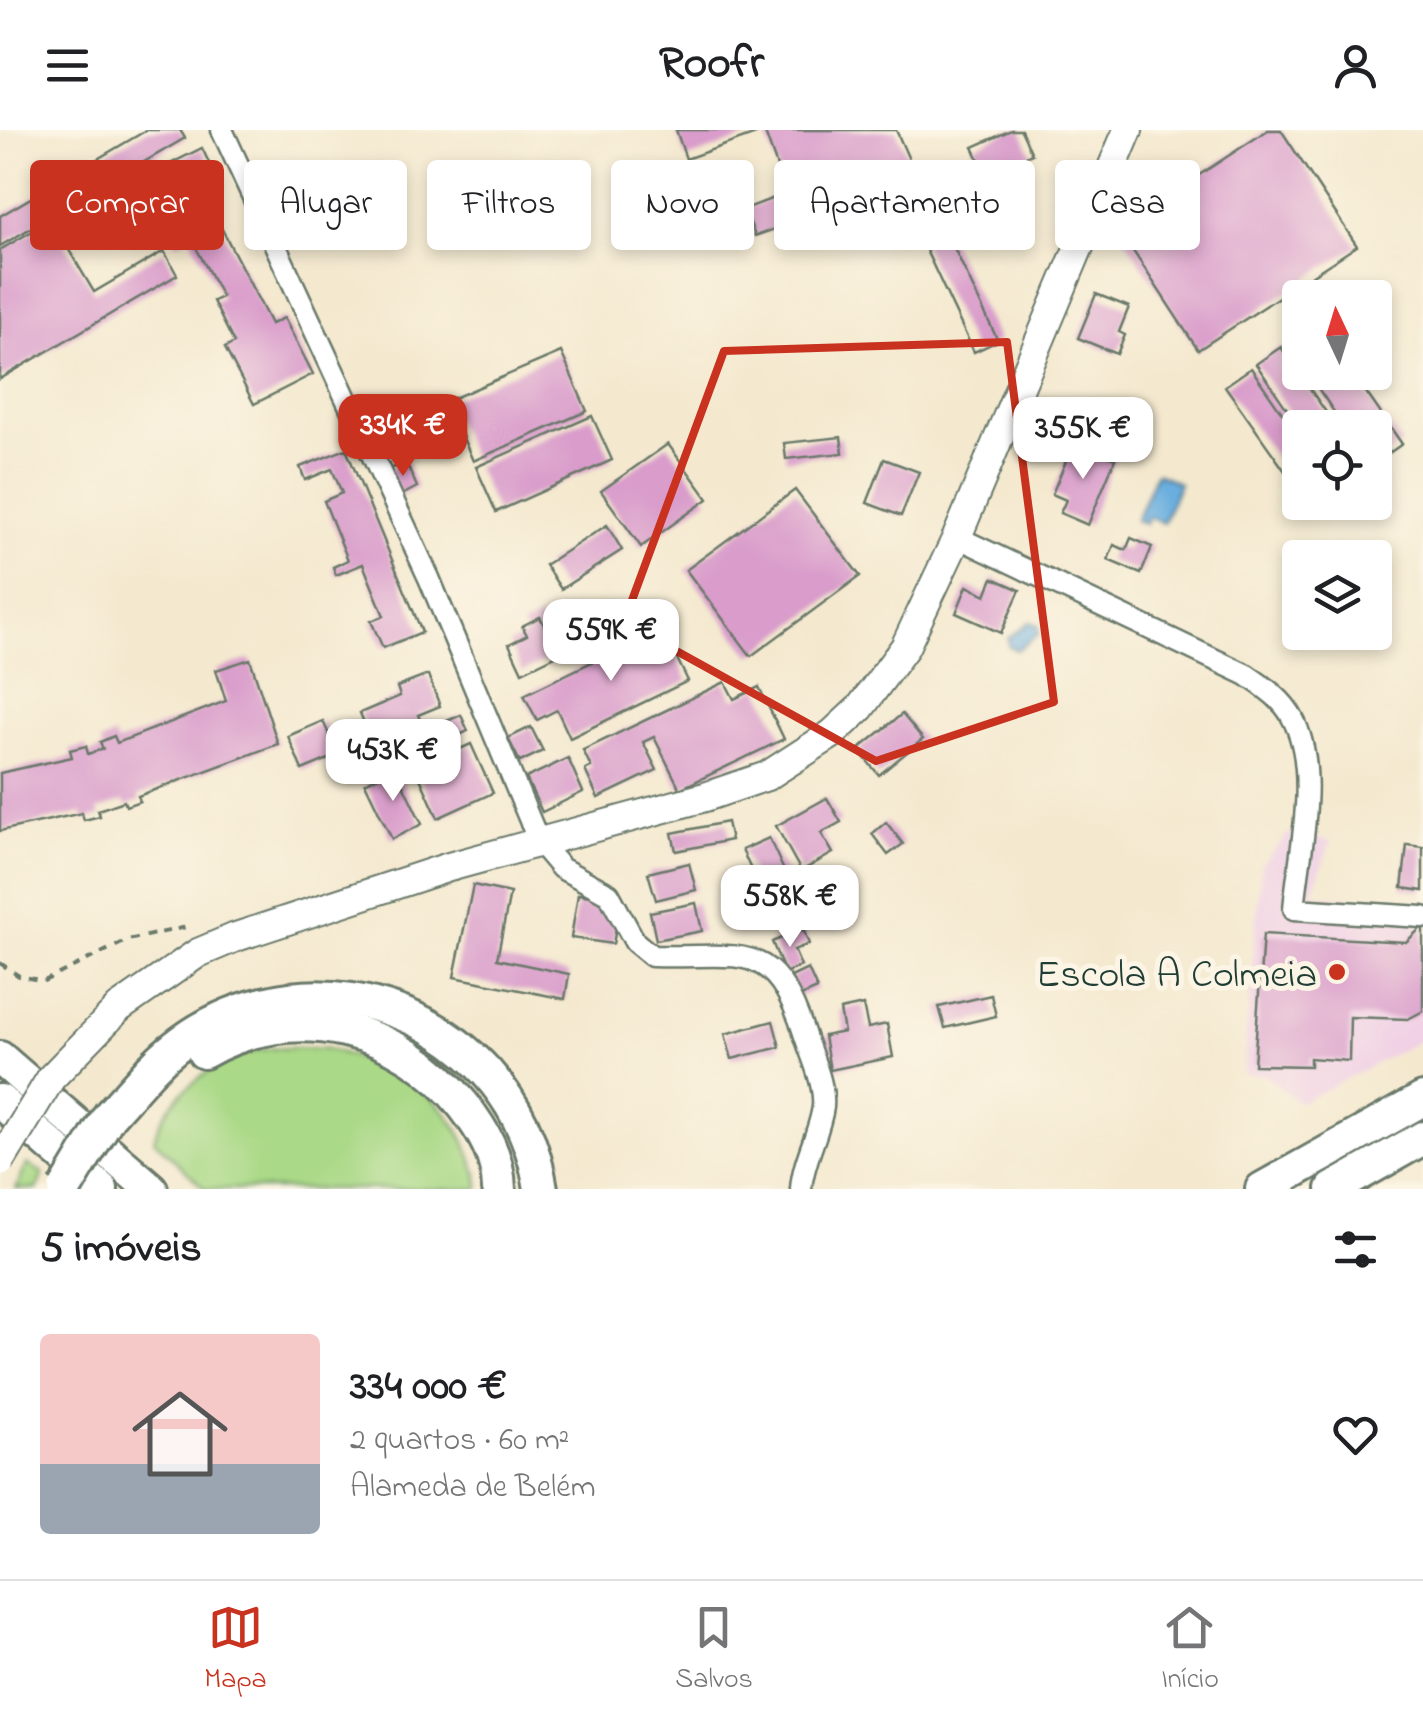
<!DOCTYPE html>
<html lang="pt">
<meta charset="utf-8">
<style>
:root{--surface:#fff;--page:#f2f2f2;--text:#202124;--muted:#757577;--line:#e0e0e0;--accent:#c8321e}
body{margin:0;font-family:"Indie Flower",sans-serif;background:var(--page);color:var(--text);height:100vh;display:flex;flex-direction:column;font-size:38px;white-space:nowrap}
*{box-sizing:border-box;margin:0}
p{font-size:32px;color:var(--muted)}
.icon{flex:none;width:55px;height:55px;fill:none;stroke:currentColor;stroke-width:2;stroke-linecap:round;stroke-linejoin:round}
.map{position:relative;height:1059px;overflow:hidden}
.details{display:flex;flex-direction:column;background:var(--surface);flex:1}
.details>*{flex:none}
.banner{position:absolute;left:30px;top:30px;width:1365px;height:90px;display:flex;gap:20px}
.needle{width:65px;rotate:356deg}
.buttons{position:absolute;left:1282px;top:150px;display:grid;gap:20px}
.buttons a{display:grid;place-items:center;width:110px;height:110px;border-radius:10px;background:var(--surface);box-shadow:0 5px 15px #0003;font-size:50px}
.price{position:absolute;translate:-50% -85px;padding:0 22px;border-radius:20px;background:#fff;color:#222;font-size:32px;line-height:65px;filter:drop-shadow(0 2px 5px #0008)}
.price::after{content:'';position:absolute;left:50%;top:60px;width:30px;height:22px;margin-left:-15px;background:inherit;clip-path:polygon(0 0,100% 0,50% 100%)}
.price.current{background:var(--accent);color:#fff}
ul{padding:0;list-style:none}
li{display:flex;align-items:center;gap:30px;height:250px;padding:0 40px}
li span{display:grid;place-items:center;flex:none;width:280px;height:200px;border-radius:10px;color:#555}
li>.icon{margin-inline-start:auto}
span .icon{width:120px;height:120px;fill:#fffc;stroke-width:1}
li b{font-size:42px}
h2{display:flex;justify-content:space-between;align-items:center;height:120px;padding:0 40px;font-size:42px}
.chip{padding:0 35px;border-radius:10px;background:var(--surface);box-shadow:0 5px 15px #0003;font-size:35px;line-height:90px}
.chip.current{background:var(--accent);color:#fff}
header{display:flex;justify-content:space-between;align-items:center;height:130px;padding:0 40px;background:var(--surface);font-size:45px;font-weight:700}
.tab-bar{display:flex;justify-content:space-around;align-items:center;height:140px;border-top:2px solid var(--line);background:var(--surface);font-size:28px;color:var(--muted)}
.tab-bar a{display:grid;justify-items:center;gap:5px}
.tab-bar .current{color:var(--accent)}
.map>svg:first-child{display:block}
.built{fill:#f0d0e5}
.green{fill:#aad987;stroke:#648b5e;stroke-width:2.5}
.water{fill:#6aaedf;stroke:#44768a;stroke-width:2.5}
.building{fill:#d99ccb}
.lines{fill:none;stroke-linecap:round;stroke-linejoin:round}
.minor-casing{stroke:#6a796a;stroke-width:25}
.secondary-casing{stroke:#6a796a;stroke-width:32}
.trunk-casing{stroke:#6a796a;stroke-width:38}
.path{stroke:#6a796a;stroke-width:4;stroke-dasharray:8 8;stroke-linecap:butt}
.minor{stroke:#fff;stroke-width:20}
.secondary{stroke:#fff;stroke-width:28}
.trunk{stroke:#fff;stroke-width:32}
.secondary-bridge-casing{stroke:#6a796a;stroke-width:32;stroke-linecap:butt}
.trunk-bridge-casing{stroke:#6a796a;stroke-width:38;stroke-linecap:butt}
.secondary-bridge{stroke:#fff;stroke-width:28}
.trunk-bridge{stroke:#fff;stroke-width:32}
.marked{fill:none;stroke:#c8321e;stroke-width:8;stroke-linejoin:round}
.poi-dot{fill:#c8321e;stroke:#fcf5e5;stroke-width:4}
.labels{text-anchor:middle;stroke-width:10;stroke-linejoin:round;paint-order:stroke}
.poi-label{font-size:40px;fill:#1f3d34;stroke:#fcf5e5;text-anchor:end}
</style>
<header><svg class="icon" aria-label="menu" viewBox="0 0 24 24"><path d="M4 6h16M4 12h16M4 18h16"/></svg>Roofr<svg class="icon" aria-label="person" viewBox="0 0 24 24"><circle cx="12" cy="8" r="4"/><path d="M4 21q1-7 8-7t8 7"/></svg></header>
<div class="map">
<svg width="1423" height="1059" viewBox="0 0 1423 1059">
<rect width="100%" height="100%" fill="#fcf5e5"/>
<filter id="ink" filterUnits="userSpaceOnUse"><feTurbulence type="fractalNoise" baseFrequency=".01" numOctaves="2"/><feDisplacementMap in="SourceGraphic" scale="20" xChannelSelector="R" yChannelSelector="G"/><feConvolveMatrix kernelMatrix="1 2 1 2 8 2 1 2 1" color-interpolation-filters="sRGB"/></filter>
<filter id="wash" filterUnits="userSpaceOnUse"><feTurbulence type="fractalNoise" baseFrequency=".0048" numOctaves="4" result="noise"/><feDisplacementMap in="SourceGraphic" scale="40" xChannelSelector="R" yChannelSelector="G"/><feGaussianBlur stdDeviation="2.25" result="paint"/><feColorMatrix in="noise" values="0 0 0 0 0 0 0 0 0 0 0 0 0 0 0 0 0 1.4 0 .05"/><feComposite in="paint" operator="in"/></filter>
<g filter="url(#wash)">
<rect width="100%" height="100%" fill="#f4e9cf"/>
<!-- built -->
<polygon class="built" points="1289,703 1331,711 1312,764 1423,776 1423,909 1299,973 1264,944 1243,944 1261,735"/>
<!-- green -->
<g class="green">
<path d="M 323,918 C 383,932 446,960 469,1022 C 473,1034 480,1046 479,1059 L 205,1059 L 154,1010 C 164,966 216,930 259,920 C 278,916 303,919 323,918 Z"/>
<polygon points="27,1034 43,1043 37,1059 16,1059"/>
</g>
<!-- water -->
<g class="water">
<polygon points="1156,343 1179,353 1163,393 1148,387 1145,394 1136,390"/>
<polygon points="1030,492 1038,495 1039,504 1017,520 1009,517 1008,508"/>
</g>
<g id="blocks">
<!-- building -->
<g class="building">
<polygon points="147,0 180,0 185,8 0,116 0,86"/>
<polygon points="676,0 755,0 756,4 686,29"/>
<polygon points="764,0 896,0 911,34 794,84"/>
<polygon points="1011,0 1021,0 1032,24 986,44 973,17"/>
<polygon points="1268,0 1281,0 1357,116 1198,220 1118,98"/>
<polygon points="202,18 210,35 193,43 271,194 284,188 313,244 254,274 225,218 234,213 213,171 222,167 190,106 177,113 152,65 171,55 162,38"/>
<polygon points="731,42 737,62 703,73 696,53"/>
<polygon points="923,52 998,211 974,222 899,63"/>
<polygon points="779,66 789,94 755,106 745,79"/>
<polygon points="51,90 94,162 164,121 177,145 0,249 0,120"/>
<polygon points="1096,164 1129,177 1119,202 1125,205 1117,224 1078,208"/>
<polygon points="1300,203 1300,233 1286,213"/>
<polygon points="1281,217 1337,298 1300,298 1256,234"/>
<polygon points="561,222 587,281 473,331 447,271"/>
<polygon points="1251,238 1300,309 1300,335 1287,344 1225,256"/>
<polygon points="1307,242 1352,242 1402,314 1375,333 1375,298 1345,298"/>
<polygon points="592,286 612,330 496,382 476,337"/>
<polygon points="405,294 411,308 383,320 377,306"/>
<polygon points="841,307 843,323 786,329 784,313"/>
<polygon points="1074,312 1115,329 1088,395 1060,383 1066,370 1052,364"/>
<polygon points="668,314 708,369 641,417 601,361"/>
<polygon points="346,319 422,502 383,518 371,491 384,486 363,434 336,445 333,437 348,430 324,371 342,363 332,339 305,350 300,337"/>
<polygon points="884,329 919,342 901,386 867,373"/>
<polygon points="406,332 417,357 400,366 388,340"/>
<polygon points="795,360 860,446 751,526 686,440"/>
<polygon points="607,395 622,420 561,459 545,435"/>
<polygon points="1131,408 1152,417 1141,444 1108,430 1114,415 1126,420"/>
<polygon points="993,448 1020,460 1001,503 956,483 967,456 986,465"/>
<polygon points="577,486 588,510 522,542 509,514 527,505 522,496 540,487 545,497"/>
<polygon points="662,498 688,551 570,608 557,580 537,590 524,565"/>
<polygon points="250,529 278,614 138,666 140,671 126,676 124,671 98,680 100,686 84,690 82,683 0,701 0,643 72,627 70,620 86,616 88,624 103,619 100,612 114,606 117,613 226,571 216,540"/>
<polygon points="428,545 440,576 418,585 421,592 372,612 360,583 400,566 397,557"/>
<polygon points="725,552 734,569 759,557 784,609 680,659 654,607 643,612 657,640 598,668 585,640 591,637 583,620"/>
<polygon points="902,584 923,609 879,645 858,620"/>
<polygon points="461,585 468,601 441,614 433,597"/>
<polygon points="323,591 338,625 302,640 288,606"/>
<polygon points="531,597 543,621 520,632 508,608"/>
<polygon points="471,614 493,663 438,688 416,639"/>
<polygon points="568,628 583,662 542,682 526,648"/>
<polygon points="395,638 422,694 392,709 365,653"/>
<polygon points="827,668 841,692 821,703 833,723 801,741 776,696"/>
<polygon points="727,692 731,710 676,721 672,703"/>
<polygon points="886,692 903,714 888,725 872,704"/>
<polygon points="769,708 787,747 760,759 742,720"/>
<polygon points="1407,715 1423,717 1423,761 1402,758"/>
<polygon points="689,733 696,760 656,770 648,743"/>
<polygon points="473,755 510,763 497,829 569,844 565,869 454,847"/>
<polygon points="578,764 603,768 616,798 613,814 571,808"/>
<polygon points="696,773 702,801 656,810 650,782"/>
<polygon points="1423,796 1423,881 1408,889 1350,887 1349,931 1310,928 1310,936 1254,935 1263,804 1406,812"/>
<polygon points="803,799 809,814 794,820 801,836 785,843 772,812"/>
<polygon points="808,839 817,859 799,867 791,847"/>
<polygon points="991,865 996,886 945,898 939,877"/>
<polygon points="863,875 868,898 887,894 893,927 830,940 824,906 844,902 840,880"/>
<polygon points="773,891 780,917 732,929 725,904"/>
</g>
</g>
</g>
<g filter="url(#ink)">
<use href="#blocks" fill-opacity="0" stroke="#6a796a" stroke-width="2.5"/>
<g class="lines">
<!-- minor casing -->
<g class="minor-casing">
<g id="minor">
<path d="M 222,0 L 429,448 L 539,712 L 561,738 L 609,764 L 635,812 L 652,826 C 743,829 773,805 806,909 C 813,930 825,955 823,977 C 819,1005 803,1030 801,1059"/>
<path d="M 957,407 L 1247,545 C 1264,557 1282,568 1292,587 C 1321,640 1299,721 1294,779 L 1423,787"/>
</g>
</g>
<!-- secondary casing -->
<g class="secondary-casing">
<polyline id="secondary" points="119,878 198,823 236,807 449,737 705,667 767,646 832,604 860,578 905,517 957,407 1128,0"/>
</g>
<!-- trunk casing -->
<g class="trunk-casing">
<g id="trunk">
<path d="M 204,922 C 294,870 402,897 464,976 C 484,1002 498,1026 499,1059"/>
<polyline points="0,928 151,1059"/>
<path d="M 151,939 C 282,803 512,871 541,1059"/>
<polyline points="0,971 101,1059"/>
<polyline points="1262,1059 1423,969"/>
<polyline points="1333,1059 1423,1008"/>
</g>
</g>
<!-- path -->
<polyline class="path" points="0,833 19,846 44,851 128,810 191,796"/>
<!-- minor -->
<use href="#minor" class="minor"/>
<!-- secondary -->
<use href="#secondary" class="secondary"/>
<!-- trunk -->
<use href="#trunk" class="trunk"/>
<!-- secondary-bridge casing -->
<g class="secondary-bridge-casing">
<polyline id="secondary-bridge" points="0,1032 51,948 119,878"/>
</g>
<!-- trunk-bridge casing -->
<g class="trunk-bridge-casing">
<polyline id="trunk-bridge" points="65,1059 109,986 151,939"/>
</g>
<!-- secondary-bridge -->
<use href="#secondary-bridge" class="secondary-bridge"/>
<!-- trunk-bridge -->
<use href="#trunk-bridge" class="trunk-bridge"/>
</g>
</g>
<!-- marked area -->
<path class="marked" d="M 1007,212 L 1054,572 L 876,631 L 624,492 L 724,221 Z"/>
<!-- markers -->
<circle class="poi-dot" cx="1337" cy="842" r="10"/>
<g class="labels">
<!-- poi labels -->
<g class="poi-label">
<text x="1317" y="856">Escola A Colmeia</text>
</g>
</g>
</svg>
<div class="buttons">
<a><svg class="needle" viewBox="-14 -14 28 28"><path d="M0-13l5 13h-10z" fill="#e53935"/><path d="M0 13l5-13h-10z" fill="#757577"/></svg></a>
<a><svg class="icon" aria-label="locate" viewBox="0 0 24 24"><circle cx="12" cy="12" r="6"/><path d="M12 2v4M12 18v4M2 12h4M18 12h4"/></svg></a>
<a><svg class="icon" aria-label="layers" viewBox="0 0 24 24"><path d="M12 4l9 5-9 5-9-5zM3 14l9 5 9-5"/></svg></a>
</div>
<b class="price current" style="left:403px;top:349px">334K €</b>
<b class="price" style="left:1083px;top:352px">355K €</b>
<b class="price" style="left:611px;top:554px">559K €</b>
<b class="price" style="left:393px;top:674px">453K €</b>
<b class="price" style="left:790px;top:820px">558K €</b>
<div class="banner">
<a class="chip current">Comprar</a>
<a class="chip">Alugar</a>
<a class="chip">Filtros</a>
<a class="chip">Novo</a>
<a class="chip">Apartamento</a>
<a class="chip">Casa</a>
</div>
</div>
<section class="details">
<h2>5 imóveis<svg class="icon" aria-label="filters" viewBox="0 0 24 24"><path d="M4 7h16M4 17h16"/><circle cx="9" cy="7" r="2"/><circle cx="15" cy="17" r="2"/></svg></h2>
<ul>
<li><span style="background:linear-gradient(#f6c9c9 65%,#9aa5b1 0)"><svg class="icon" aria-label="home" viewBox="0 0 24 24"><path d="M3 11l9-7 9 7M6 9v11h12V9"/></svg></span><div><b>334 000 €</b><p>2 quartos · 60 m²</p><p>Alameda de Belém</p></div><svg class="icon" aria-label="heart" viewBox="0 0 24 24"><path d="M12 20l-8-8c-3-5 5-10 8-4 3-6 11-1 8 4z"/></svg></li>
</ul>
</section>
<nav class="tab-bar">
<a class="current"><svg class="icon" aria-label="map" viewBox="0 0 24 24"><path d="M3 6l6-2 6 2 6-2v14l-6 2-6-2-6 2zM9 4v14M15 6v14"/></svg>Mapa</a>
<a><svg class="icon" aria-label="saved" viewBox="0 0 24 24"><path d="M7 4h10v16l-5-4-5 4z"/></svg>Salvos</a>
<a><svg class="icon" aria-label="home" viewBox="0 0 24 24"><path d="M3 11l9-7 9 7M6 9v11h12V9"/></svg>Início</a>
</nav>
